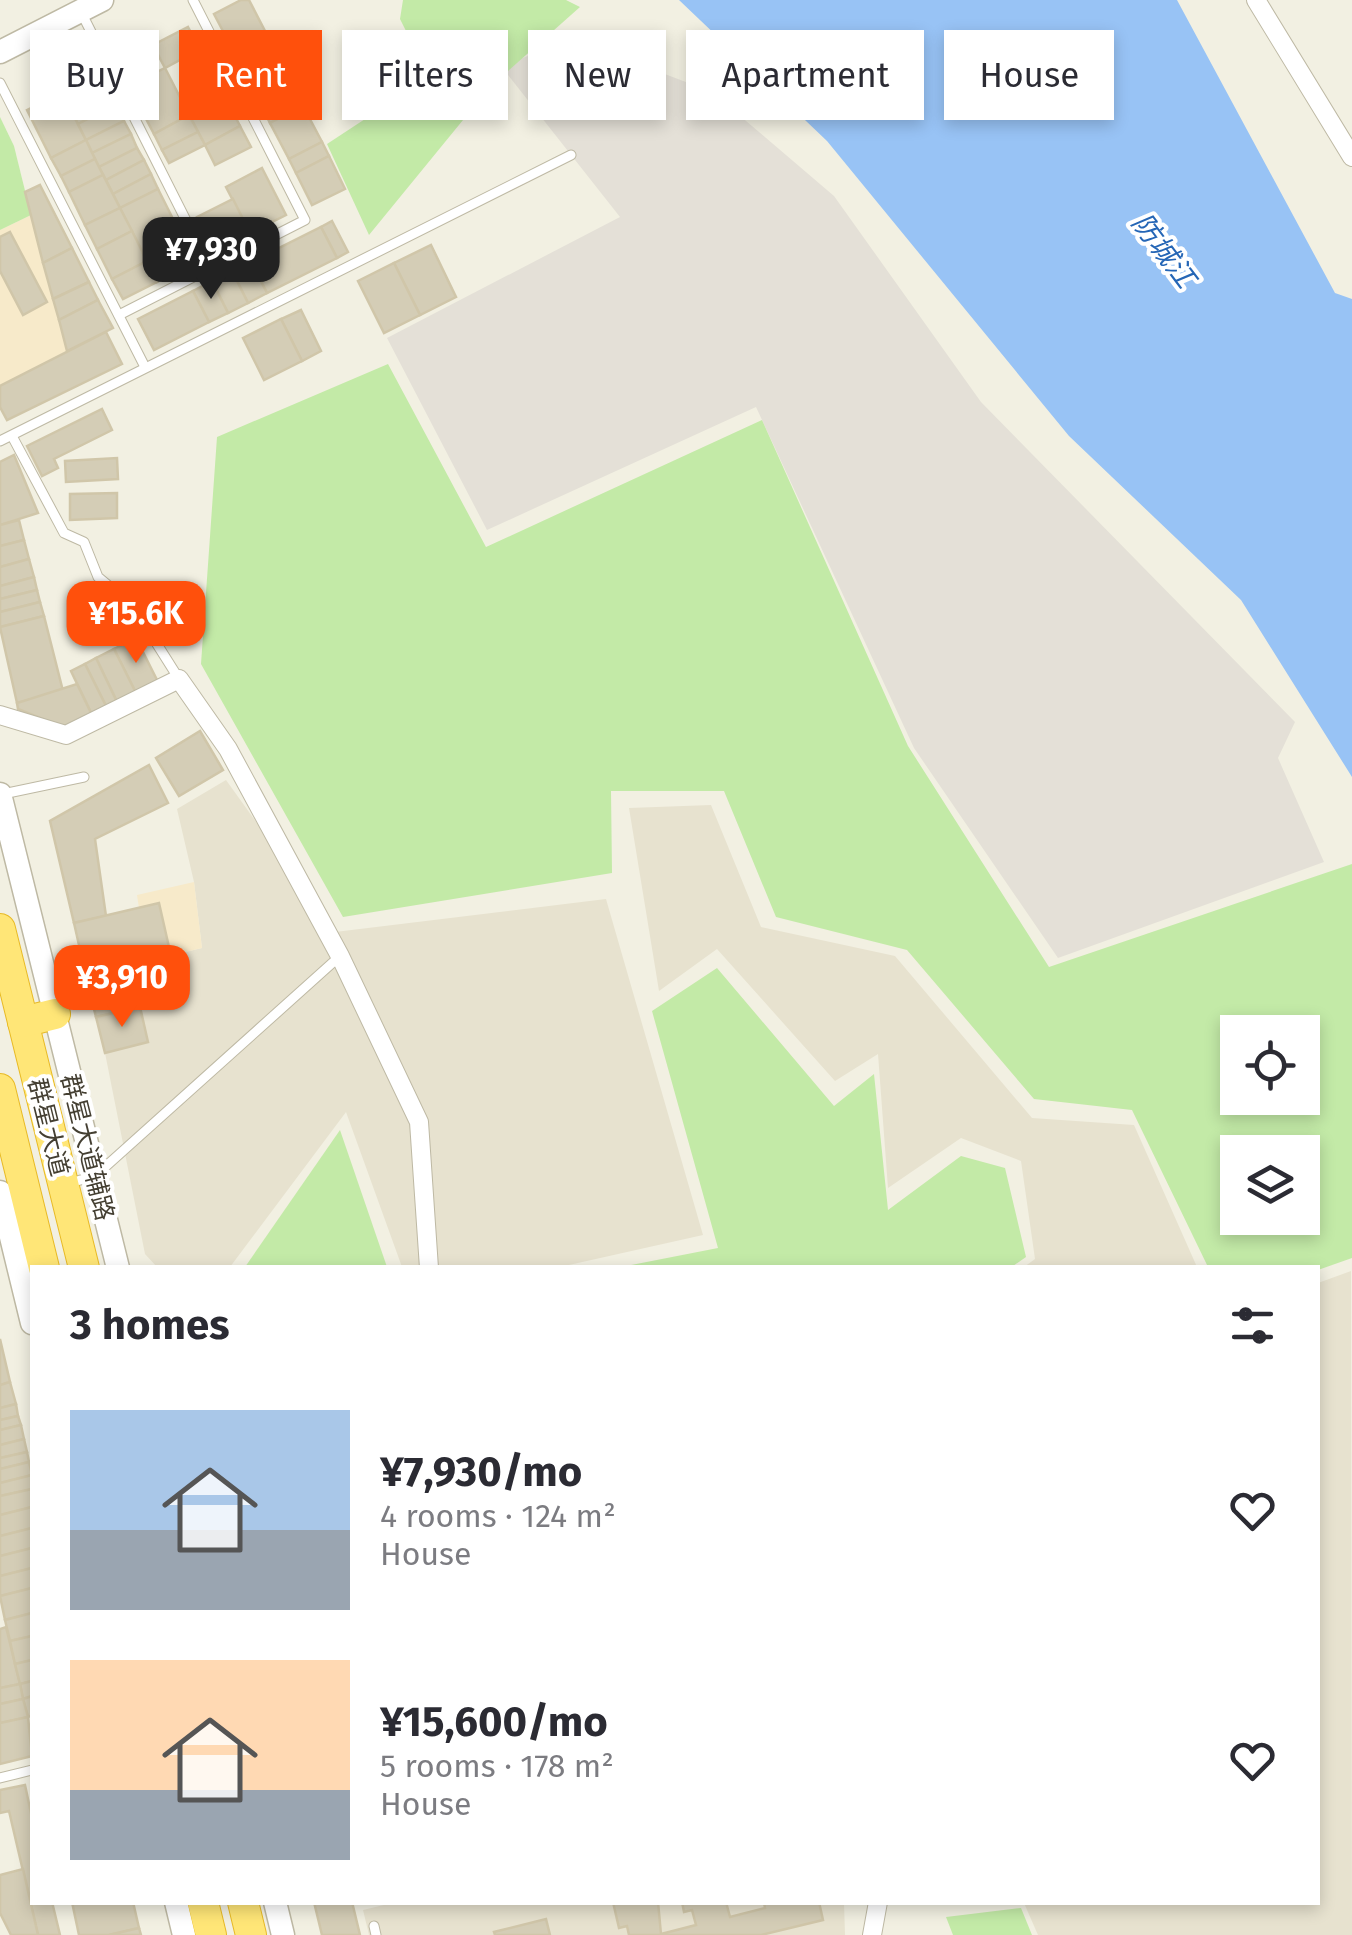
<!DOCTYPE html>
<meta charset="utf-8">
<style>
:root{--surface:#fff;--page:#f7f7f7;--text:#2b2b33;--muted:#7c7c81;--accent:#ff500c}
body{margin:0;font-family:"Fira Sans","Noto Sans SC",sans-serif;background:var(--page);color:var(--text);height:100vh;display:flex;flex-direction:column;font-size:38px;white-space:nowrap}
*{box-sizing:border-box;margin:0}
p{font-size:32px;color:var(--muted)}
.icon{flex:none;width:55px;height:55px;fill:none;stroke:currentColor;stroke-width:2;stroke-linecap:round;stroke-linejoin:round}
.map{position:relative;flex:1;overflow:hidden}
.drawer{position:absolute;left:30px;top:1265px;width:1290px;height:640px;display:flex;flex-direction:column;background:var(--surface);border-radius:0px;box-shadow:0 5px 15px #0003}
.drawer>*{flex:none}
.top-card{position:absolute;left:30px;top:30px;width:1292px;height:90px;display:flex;gap:20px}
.fabs{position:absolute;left:1220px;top:1015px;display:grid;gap:20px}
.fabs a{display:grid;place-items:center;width:100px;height:100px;border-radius:0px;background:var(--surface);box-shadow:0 5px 15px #0003;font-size:50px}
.price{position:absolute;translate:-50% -85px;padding:0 22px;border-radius:20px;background:var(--accent);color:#fff;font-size:32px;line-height:65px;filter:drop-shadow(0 2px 5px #0008)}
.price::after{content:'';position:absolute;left:50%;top:60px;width:30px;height:22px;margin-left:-15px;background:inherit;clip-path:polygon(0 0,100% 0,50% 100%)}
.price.selected{background:#222;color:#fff}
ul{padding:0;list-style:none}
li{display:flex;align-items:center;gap:30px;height:250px;padding:0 40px}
li span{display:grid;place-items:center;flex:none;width:280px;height:200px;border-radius:0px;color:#555}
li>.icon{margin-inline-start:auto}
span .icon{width:120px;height:120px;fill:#fffc;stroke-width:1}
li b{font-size:42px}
h2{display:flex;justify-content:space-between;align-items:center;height:120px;padding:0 40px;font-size:42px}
.pill{padding:0 35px;border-radius:0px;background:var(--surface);box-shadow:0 5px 15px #0003;font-size:35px;line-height:90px}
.pill.selected{background:var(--accent);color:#fff}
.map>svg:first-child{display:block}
.residential{fill:#e7e2cf}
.commercial{fill:#f7eaca}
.industrial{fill:#e4e0d7}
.green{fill:#c3eaa7;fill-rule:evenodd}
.water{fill:#98c3f5}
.building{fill:#d4cdb6;stroke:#d0c6a9;stroke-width:2.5}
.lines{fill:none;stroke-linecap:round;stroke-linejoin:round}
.service-casing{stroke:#beb9a4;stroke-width:11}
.minor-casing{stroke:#beb9a4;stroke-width:20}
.tertiary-casing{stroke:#beb9a4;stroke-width:25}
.trunk-casing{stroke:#e8ba26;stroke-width:32}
.service{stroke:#fff;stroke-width:9}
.minor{stroke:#fff;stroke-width:18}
.tertiary{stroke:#fff;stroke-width:22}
.trunk{stroke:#ffe677;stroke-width:30}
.labels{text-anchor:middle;stroke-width:8;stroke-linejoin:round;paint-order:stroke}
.street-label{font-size:25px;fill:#443f32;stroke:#fff}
.water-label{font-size:28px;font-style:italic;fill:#2566b6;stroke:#fff}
</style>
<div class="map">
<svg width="1352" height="1935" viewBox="0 0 1352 1935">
<rect width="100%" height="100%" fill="#f2f0e2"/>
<!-- residential -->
<g class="residential">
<polygon points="226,780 335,932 606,899 703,1235 560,1267 402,1267 346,1112 230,1267 157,1267 145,1254 105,1053 148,1042 130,965 202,948 194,882 177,809"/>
<polygon points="711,805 761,927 895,956 1032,1118 1134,1125 1197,1267 1024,1267 1035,1259 1021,1161 961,1138 888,1188 878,1054 835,1081 717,949 659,991 629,808"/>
<polygon points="1351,1271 1352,1935 1038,1935 1024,1903 1318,1902 1318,1283"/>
<polygon points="396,1902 844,1903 845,1935 369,1935 363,1910"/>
</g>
<!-- commercial -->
<g class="commercial">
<polygon points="31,215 67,351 0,386 0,230"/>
<polygon points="194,882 202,948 86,976 74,924 139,908 137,895"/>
</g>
<!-- industrial -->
<polygon class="industrial" points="573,39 712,92 834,196 981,402 1295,722 1278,758 1324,862 1058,958 914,748 756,407 487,530 387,338 620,217 501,66"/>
<!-- green -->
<g class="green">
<polygon points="403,0 566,0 580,7 490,87 369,235 327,144 429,77 400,19"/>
<polygon points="0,117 14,146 31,215 0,230"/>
<path d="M 388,364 L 486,547 L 762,420 L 908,746 L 1049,967 L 1352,864 L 1352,1258 L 1318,1270 L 1208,1267 L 1132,1110 L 1034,1099 L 907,950 L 776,917 L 724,791 L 611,791 L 612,873 L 343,917 L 201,664 L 217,437 ZM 1238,1032 L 1302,1032 L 1302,1098 L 1238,1098 ZM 1238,1152 L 1302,1152 L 1302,1218 L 1238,1218 Z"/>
<polygon points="717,968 834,1106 874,1074 888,1210 961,1156 1005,1168 1026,1257 1010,1268 621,1267 718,1248 652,1011"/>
<polygon points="340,1130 387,1267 245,1267"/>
<polygon points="1021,1908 1032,1935 953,1935 946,1917"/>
</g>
<!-- water -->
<polygon class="water" points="679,0 1177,0 1335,293 1352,299 1352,777 1241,600 1069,436 827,141"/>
<!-- building -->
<g class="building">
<polygon points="241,0 249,0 265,31 232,48 214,14"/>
<polygon points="188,27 200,49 165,68 153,45"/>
<polygon points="274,48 284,67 250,84 241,65"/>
<polygon points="284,67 295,90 262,107 250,84"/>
<polygon points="165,68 189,115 154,134 129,86"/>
<polygon points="100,74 116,105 78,124 62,93"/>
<polygon points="221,89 240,126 205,145 185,107"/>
<polygon points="295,90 303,106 270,123 262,107"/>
<polygon points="62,93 86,140 51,158 27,110"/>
<polygon points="116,105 124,121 86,140 78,124"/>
<polygon points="303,106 322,142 289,159 270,123"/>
<polygon points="189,115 198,132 162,150 154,134"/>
<polygon points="124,121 131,134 92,153 86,140"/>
<polygon points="240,126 251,147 215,165 205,145"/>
<polygon points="198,132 205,145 169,163 162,150"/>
<polygon points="131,134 137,148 99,167 92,153"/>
<polygon points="86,140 95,159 61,176 51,158"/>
<polygon points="322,142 329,156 296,173 289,159"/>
<polygon points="137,148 144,160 106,180 99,167"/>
<polygon points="329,156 345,189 312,205 296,173"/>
<polygon points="95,159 103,175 69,192 61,176"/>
<polygon points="144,160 151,174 113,194 106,180"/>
<polygon points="262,168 286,215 250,233 226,187"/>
<polygon points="151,174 158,189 120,208 113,194"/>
<polygon points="103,175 120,208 85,225 69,192"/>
<polygon points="40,185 72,248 43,263 25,192"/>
<polygon points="158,189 181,235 143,254 120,208"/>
<polygon points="233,199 250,233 215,252 197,217"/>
<polygon points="120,208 132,231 97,249 85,225"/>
<polygon points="332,221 348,252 337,258 321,227"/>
<polygon points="321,227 337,258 267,293 251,262"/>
<polygon points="132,231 147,261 112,279 97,249"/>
<polygon points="10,232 47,302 23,315 0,271 0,237"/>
<polygon points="181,235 195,262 157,282 143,254"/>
<polygon points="431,245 456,297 420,315 394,263"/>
<polygon points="72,248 89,282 53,299 43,263"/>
<polygon points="147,261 157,282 123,299 112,279"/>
<polygon points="251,262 267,293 248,303 232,271"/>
<polygon points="394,263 420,315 384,333 358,281"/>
<polygon points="232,271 248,303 228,313 212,281"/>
<polygon points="212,281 228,313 209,322 193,291"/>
<polygon points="89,282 98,300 59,320 53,299"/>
<polygon points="193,291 209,322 154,350 138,319"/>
<polygon points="98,300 113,328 67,351 59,320"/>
<polygon points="301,310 321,351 302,361 281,319"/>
<polygon points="281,319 302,361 264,380 243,338"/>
<polygon points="106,332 122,364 7,420 0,407 0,386"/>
<polygon points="102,409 112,430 54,459 58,468 42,476 27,446"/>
<polygon points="14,455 38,513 0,525 0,462"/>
<polygon points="117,458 118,479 66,482 65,461"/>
<polygon points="117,493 117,518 70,520 70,494"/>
<polygon points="19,520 24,540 0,546 0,525"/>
<polygon points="24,540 29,559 0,567 0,546"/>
<polygon points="29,559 34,577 0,586 0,567"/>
<polygon points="34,577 37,590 0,599 0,586"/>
<polygon points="37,590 40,602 0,612 0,599"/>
<polygon points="40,602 44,616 0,627 0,612"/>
<polygon points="44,616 63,691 17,703 0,627"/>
<polygon points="136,638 159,684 137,695 114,649"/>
<polygon points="114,649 137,695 118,704 96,658"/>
<polygon points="96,658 118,704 108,710 85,664"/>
<polygon points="85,664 108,710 93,717 71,671"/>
<polygon points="77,684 93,717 67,729 18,709 17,703"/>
<polygon points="200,731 223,770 179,796 156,758"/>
<polygon points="149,765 168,803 95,839 106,916 74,923 50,821"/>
<polygon points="159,903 171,956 86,976 74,923"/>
<polygon points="130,965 135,987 91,997 86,976"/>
<polygon points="135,987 140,1007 96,1017 91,997"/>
<polygon points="140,1007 148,1042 105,1053 96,1017"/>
<polygon points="0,1339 10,1382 0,1385"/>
<polygon points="10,1382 16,1404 0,1408 0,1385"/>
<polygon points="16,1404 18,1416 0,1420 0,1408"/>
<polygon points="18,1416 21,1425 0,1430 0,1420"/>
<polygon points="21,1425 24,1439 0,1445 0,1430"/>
<polygon points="24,1439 27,1452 0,1458 0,1445"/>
<polygon points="27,1452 29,1462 0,1469 0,1458"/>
<polygon points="29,1462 32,1475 0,1483 0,1469"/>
<polygon points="32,1475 32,1489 0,1496 0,1483"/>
<polygon points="32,1489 32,1507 0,1515 0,1496"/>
<polygon points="32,1507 32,1528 0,1536 0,1515"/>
<polygon points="32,1528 32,1548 0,1556 0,1536"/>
<polygon points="32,1548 32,1568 0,1576 0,1556"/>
<polygon points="32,1568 32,1588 0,1596 0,1576"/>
<polygon points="32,1588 32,1613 5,1620 0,1596"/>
<polygon points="32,1613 32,1636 10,1641 5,1620"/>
<polygon points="6,1627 20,1684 0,1688 0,1629"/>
<polygon points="32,1636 32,1660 15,1664 10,1641"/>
<polygon points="32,1660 32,1681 20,1684 15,1664"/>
<polygon points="32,1681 32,1696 23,1699 20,1684"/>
<polygon points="20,1684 23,1699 0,1704 0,1688"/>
<polygon points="32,1696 32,1715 28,1717 23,1699"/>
<polygon points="23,1699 28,1717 0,1723 0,1704"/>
<polygon points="28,1717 32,1756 0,1764 0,1723"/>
<polygon points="25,1785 32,1818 32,1902 52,1902 60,1935 38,1935 9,1811 0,1813 0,1790"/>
<polygon points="23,1869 38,1935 11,1935 0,1913 0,1875"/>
<polygon points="72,1902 133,1902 139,1928 109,1935 79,1935"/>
<polygon points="314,1902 352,1902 360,1935 322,1935"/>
<polygon points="613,1902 658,1902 661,1934 696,1925 692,1910 684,1912 682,1902 726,1902 730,1917 765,1908 764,1902 819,1902 823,1920 761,1935 629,1935 627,1926 619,1928"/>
<polygon points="546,1919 550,1935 495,1935 494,1932"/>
<polygon points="139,1928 141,1935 109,1935"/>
</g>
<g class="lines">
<!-- service casing -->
<g class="service-casing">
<g id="service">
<polyline points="81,12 210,268"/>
<polyline points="0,83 145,367"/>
<polyline points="119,315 305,220 193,0"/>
<polyline points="12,436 64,533 84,542 98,577 133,606 179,679"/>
<polyline points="0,441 571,155"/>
<polyline points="3,794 84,777"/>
<polyline points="66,1184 95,1176 340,956"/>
<polyline points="0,1778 32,1770"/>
<polyline points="374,1926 376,1935"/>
</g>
</g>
<!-- minor casing -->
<g class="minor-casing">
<g id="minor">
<polyline points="1256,0 1352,157"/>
<polyline points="0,715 66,735 179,679 228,749 340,956 419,1122 429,1268"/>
<polyline points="872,1935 878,1902"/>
</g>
</g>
<!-- tertiary casing -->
<g class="tertiary-casing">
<g id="tertiary">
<polyline points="0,52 102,0"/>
<polyline points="0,794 118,1268"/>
<polyline points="0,1192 32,1323"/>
<polyline points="176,1902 184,1935"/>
<polyline points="275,1902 283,1935"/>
</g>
</g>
<!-- trunk casing -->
<g class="trunk-casing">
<g id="trunk">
<polyline points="0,929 84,1268"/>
<polyline points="23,1022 55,1014"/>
<polyline points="0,1089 44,1268"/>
<polyline points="203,1902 211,1935"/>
<polyline points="243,1902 251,1935"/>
</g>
</g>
<!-- service -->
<use href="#service" class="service"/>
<!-- minor -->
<use href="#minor" class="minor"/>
<!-- tertiary -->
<use href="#tertiary" class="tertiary"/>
<!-- trunk -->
<use href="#trunk" class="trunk"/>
</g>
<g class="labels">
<!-- street labels -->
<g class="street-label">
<text transform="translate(49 1127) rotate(76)" y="9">群星大道</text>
<text transform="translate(88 1147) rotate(76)" y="9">群星大道辅路</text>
</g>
<!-- water labels -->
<g class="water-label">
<text transform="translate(1164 250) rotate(53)" y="10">防城江</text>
</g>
</g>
</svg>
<div class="fabs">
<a><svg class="icon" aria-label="locate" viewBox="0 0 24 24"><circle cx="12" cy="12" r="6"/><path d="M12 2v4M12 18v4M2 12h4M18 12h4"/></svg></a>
<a><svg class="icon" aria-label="layers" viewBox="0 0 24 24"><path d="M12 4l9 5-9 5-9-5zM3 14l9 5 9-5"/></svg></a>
</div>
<b class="price selected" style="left:211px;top:302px">¥7,930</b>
<b class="price" style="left:136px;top:666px">¥15.6K</b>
<b class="price" style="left:122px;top:1030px">¥3,910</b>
<div class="top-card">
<a class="pill">Buy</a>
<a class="pill selected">Rent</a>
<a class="pill">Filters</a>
<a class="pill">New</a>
<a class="pill">Apartment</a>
<a class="pill">House</a>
</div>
<section class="drawer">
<h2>3 homes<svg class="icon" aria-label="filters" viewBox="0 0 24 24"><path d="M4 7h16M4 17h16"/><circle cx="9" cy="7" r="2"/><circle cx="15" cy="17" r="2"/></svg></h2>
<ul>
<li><span style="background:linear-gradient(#a9c7e8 60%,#9aa5b1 0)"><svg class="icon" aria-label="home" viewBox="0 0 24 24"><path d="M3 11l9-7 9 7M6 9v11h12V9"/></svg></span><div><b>¥7,930/mo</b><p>4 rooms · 124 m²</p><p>House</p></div><svg class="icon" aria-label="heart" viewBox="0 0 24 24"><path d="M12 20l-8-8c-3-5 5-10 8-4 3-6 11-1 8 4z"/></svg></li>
<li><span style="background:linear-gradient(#ffd9b3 65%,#9aa5b1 0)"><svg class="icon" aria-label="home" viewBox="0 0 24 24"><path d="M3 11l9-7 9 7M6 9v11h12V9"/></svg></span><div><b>¥15,600/mo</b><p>5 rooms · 178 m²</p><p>House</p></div><svg class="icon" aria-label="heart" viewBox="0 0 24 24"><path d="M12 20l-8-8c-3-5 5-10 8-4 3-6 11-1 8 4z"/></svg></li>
</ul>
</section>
</div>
